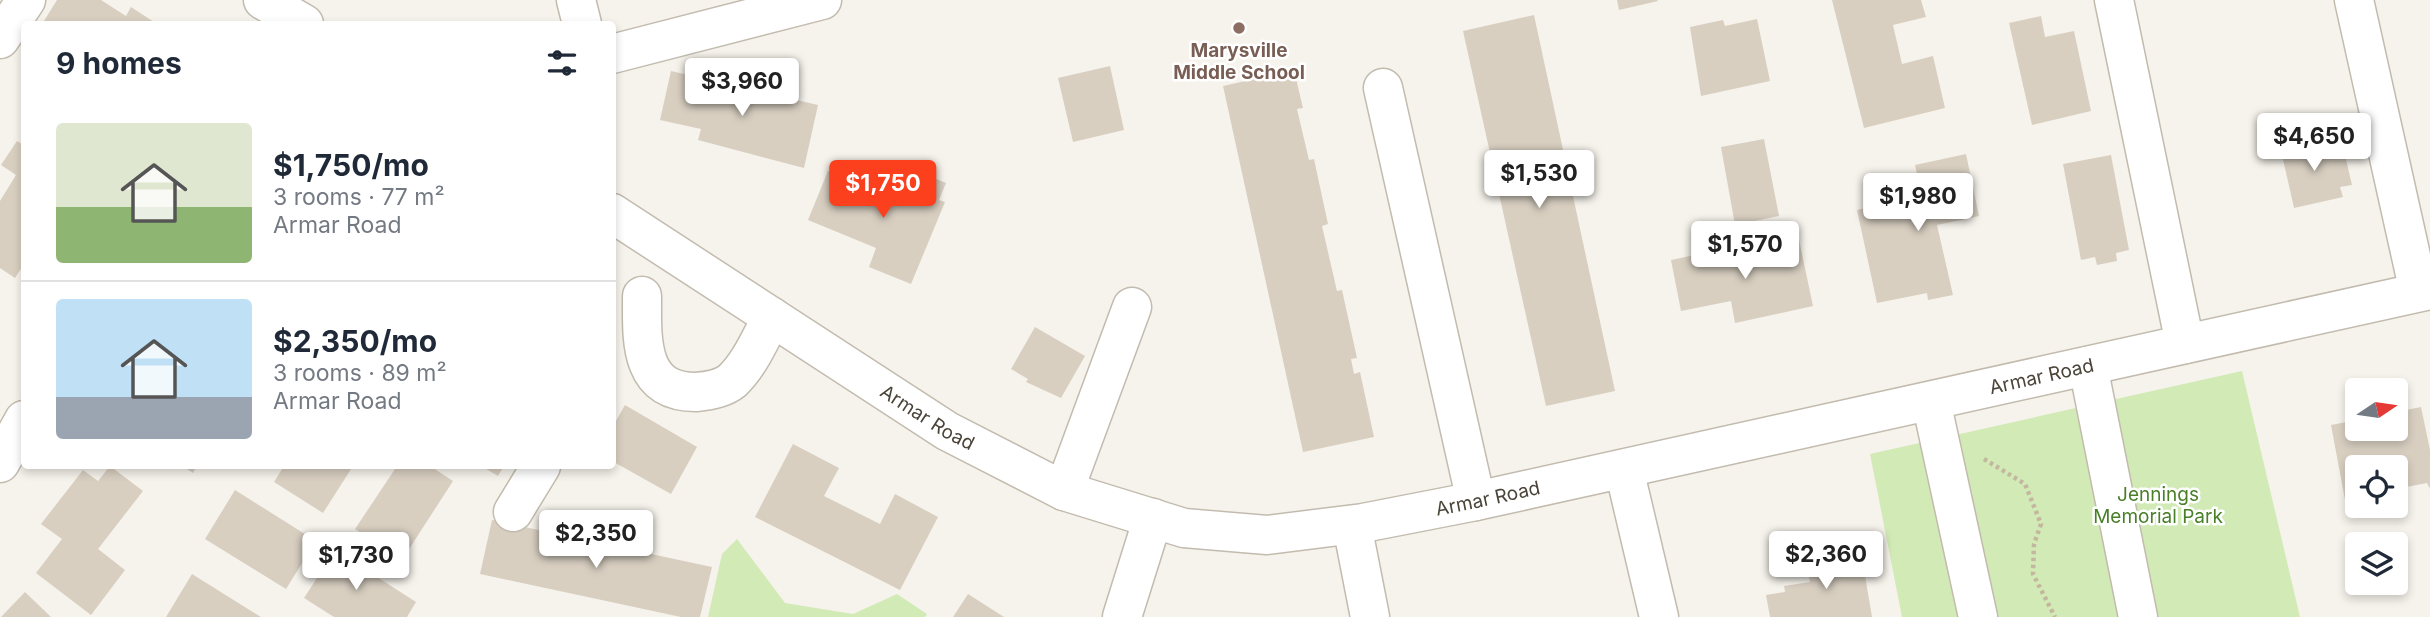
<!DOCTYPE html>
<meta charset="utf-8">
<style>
:root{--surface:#fff;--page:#f2f2f3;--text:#1f2937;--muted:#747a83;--line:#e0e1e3;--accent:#fc3f1d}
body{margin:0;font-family:Inter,sans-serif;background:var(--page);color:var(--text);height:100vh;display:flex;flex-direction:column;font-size:26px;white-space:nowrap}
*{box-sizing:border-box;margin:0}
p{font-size:23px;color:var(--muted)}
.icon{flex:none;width:38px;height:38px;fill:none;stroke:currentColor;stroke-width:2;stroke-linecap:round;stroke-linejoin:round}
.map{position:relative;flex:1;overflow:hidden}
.drawer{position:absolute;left:21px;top:21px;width:595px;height:448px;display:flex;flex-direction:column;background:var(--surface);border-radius:7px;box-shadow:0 4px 10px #0003}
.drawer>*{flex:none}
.needle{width:46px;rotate:77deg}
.buttons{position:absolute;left:2345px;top:378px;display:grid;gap:14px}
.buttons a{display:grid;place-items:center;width:63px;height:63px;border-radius:7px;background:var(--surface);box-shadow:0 4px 10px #0003;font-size:35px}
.price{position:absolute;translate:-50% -60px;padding:0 16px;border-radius:7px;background:#fff;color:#222;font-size:23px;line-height:46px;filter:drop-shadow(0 2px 4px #0008)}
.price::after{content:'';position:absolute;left:50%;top:42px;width:21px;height:16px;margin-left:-10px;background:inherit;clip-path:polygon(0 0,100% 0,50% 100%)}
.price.current{background:var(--accent);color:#fff}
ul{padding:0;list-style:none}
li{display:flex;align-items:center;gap:21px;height:175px;padding:0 35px}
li+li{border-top:2px solid var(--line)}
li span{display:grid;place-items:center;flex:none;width:196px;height:140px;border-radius:7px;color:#555}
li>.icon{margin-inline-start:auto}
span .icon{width:84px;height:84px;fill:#fffc;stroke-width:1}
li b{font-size:30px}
h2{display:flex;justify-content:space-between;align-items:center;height:84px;padding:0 35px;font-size:30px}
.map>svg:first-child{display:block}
.green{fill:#d2eab5}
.building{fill:#d8cfc1}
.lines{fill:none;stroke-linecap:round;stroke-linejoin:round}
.minor-casing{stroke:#c2bbae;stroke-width:41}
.path{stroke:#c4b79f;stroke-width:4.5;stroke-dasharray:3.5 3.5;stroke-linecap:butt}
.minor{stroke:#fff;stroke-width:38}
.education-dot{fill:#8d6e63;stroke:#fff;stroke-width:2.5}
.labels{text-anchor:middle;stroke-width:5;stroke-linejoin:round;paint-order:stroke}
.education-label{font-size:19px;font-weight:bold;fill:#785e54;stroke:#fff}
.street-label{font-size:19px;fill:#4b4439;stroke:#fff}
.park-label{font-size:19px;fill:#4a7f2a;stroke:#fff}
</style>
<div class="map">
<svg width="2430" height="617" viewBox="0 0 2430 617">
<rect width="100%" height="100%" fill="#f6f3ec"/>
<!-- green -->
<g class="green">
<polygon points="2242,371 2300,617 1902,617 1870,454"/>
<polygon points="737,539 785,603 853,614 897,594 927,614 925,617 708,617 722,554"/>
</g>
<!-- building -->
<g class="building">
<polygon points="57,0 101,0 126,16 131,7 157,24 42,24"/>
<polygon points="1617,0 1657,0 1658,1 1619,10"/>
<polygon points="1832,0 1921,0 1926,17 1893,25 1902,64 1933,56 1945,108 1864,128"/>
<polygon points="1534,15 1615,391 1546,406 1463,31"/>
<polygon points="2041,16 2045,37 2074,31 2091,111 2032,125 2009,23"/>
<polygon points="1757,19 1770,81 1701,96 1690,27 1723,20 1725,26"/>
<polygon points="1110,66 1124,130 1073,142 1058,78"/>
<polygon points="1294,70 1303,108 1297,109 1309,160 1314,159 1328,224 1322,226 1337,291 1342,290 1357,358 1351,359 1354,374 1360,372 1374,437 1303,452 1223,86"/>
<polygon points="671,71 818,105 804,168 698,140 701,129 660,120"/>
<polygon points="2312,138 2315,151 2331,148 2332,153 2344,151 2352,185 2340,187 2343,197 2294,208 2280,146"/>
<polygon points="1764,139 1779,216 1735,225 1721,147"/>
<polygon points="17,141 24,145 24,264 15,278 0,268 0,201 16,175 1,165"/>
<polygon points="1966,154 1979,216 1937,225 1953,295 1928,300 1927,293 1877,303 1857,210 1900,200 1902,211 1924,206 1915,165"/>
<polygon points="2111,155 2129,250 2116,253 2117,261 2097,265 2095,257 2081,260 2063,164"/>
<polygon points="915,170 946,183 939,200 945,202 911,284 869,267 876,248 808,220 828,171 902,201"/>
<polygon points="1799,240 1813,306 1735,323 1731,301 1681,311 1671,260 1714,251 1715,257"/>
<polygon points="1035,327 1085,356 1061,398 1026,382 1028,379 1011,369"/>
<polygon points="625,405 697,447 671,494 612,461 612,428"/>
<polygon points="2421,407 2430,450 2430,489 2427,483 2396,489 2396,467 2357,467 2357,497 2345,500 2331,425 2357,420 2357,429 2396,429 2396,412"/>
<polygon points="793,444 839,468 824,496 880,524 895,494 938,517 900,590 755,517"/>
<polygon points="110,466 143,491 98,549 125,570 91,615 36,573 62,539 41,524 83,470 98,481"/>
<polygon points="182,466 197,466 193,473"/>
<polygon points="284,466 353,466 323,513 274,482"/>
<polygon points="397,466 430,466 453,481 402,560 355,529"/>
<polygon points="481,466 504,466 498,476"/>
<polygon points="235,490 316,541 286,589 205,539"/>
<polygon points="492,520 712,567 700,617 681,617 480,574"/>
<polygon points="335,550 416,602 407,617 334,617 304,598"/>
<polygon points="1861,552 1872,617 1770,617 1766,595 1785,592 1784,586 1810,582 1806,561"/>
<polygon points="192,574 261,617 166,617"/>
<polygon points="25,592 51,617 1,617"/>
<polygon points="968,594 1004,617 953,617"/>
</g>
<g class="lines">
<!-- minor casing -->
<g class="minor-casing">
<g id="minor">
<polyline points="263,0 304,24"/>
<polyline points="576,0 582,24"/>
<polyline points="2114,0 2185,344"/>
<polyline points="2354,0 2419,292"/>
<polyline points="0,39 26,0"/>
<polyline points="612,54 822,0"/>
<polyline points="1383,88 1476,501"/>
<path id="s1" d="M 612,213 L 947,431 L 1064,491 L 1184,528 L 1267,535 L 1363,523 L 1476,501 L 2430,290"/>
<path d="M 642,296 C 642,339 638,392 696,392 C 708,391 722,389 732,381 C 750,364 760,339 772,317"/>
<polyline points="2088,366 2138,617"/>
<polyline points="1931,401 1978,617"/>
<polyline points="0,463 24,420"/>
<polyline points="1624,469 1659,617"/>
<polyline points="1064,491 1132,307"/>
<polyline points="513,512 541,466"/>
<polyline points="1352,525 1370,617"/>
<polyline points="1122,617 1153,518"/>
</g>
</g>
<!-- path -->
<polyline class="path" points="1984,459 2025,484 2041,524 2034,544 2033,574 2055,617"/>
<!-- minor -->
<use href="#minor" class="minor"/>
</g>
<!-- markers -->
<circle class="education-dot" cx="1239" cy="28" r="7"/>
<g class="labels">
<!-- education labels -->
<g class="education-label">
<text x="1239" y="57">Marysville<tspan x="1239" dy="22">Middle School</tspan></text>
</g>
<!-- street labels -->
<g class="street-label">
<text dy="7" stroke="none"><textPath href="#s1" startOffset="1531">Armar Road</textPath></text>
<text dy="7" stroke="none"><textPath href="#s1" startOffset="376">Armar Road</textPath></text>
<text dy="7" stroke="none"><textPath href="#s1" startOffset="964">Armar Road</textPath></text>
</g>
<!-- park labels -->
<g class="park-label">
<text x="2158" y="501">Jennings<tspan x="2158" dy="22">Memorial Park</tspan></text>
</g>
</g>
</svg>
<div class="buttons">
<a><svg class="needle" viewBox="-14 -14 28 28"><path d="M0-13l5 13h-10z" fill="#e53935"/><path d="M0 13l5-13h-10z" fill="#747a83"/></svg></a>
<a><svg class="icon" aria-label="locate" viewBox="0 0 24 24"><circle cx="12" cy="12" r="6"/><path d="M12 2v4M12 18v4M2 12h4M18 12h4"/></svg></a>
<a><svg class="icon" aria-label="layers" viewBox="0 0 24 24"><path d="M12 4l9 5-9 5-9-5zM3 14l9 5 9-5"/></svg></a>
</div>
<b class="price" style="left:742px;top:118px">$3,960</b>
<b class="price" style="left:2314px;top:173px">$4,650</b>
<b class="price" style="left:1539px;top:210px">$1,530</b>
<b class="price current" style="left:883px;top:220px">$1,750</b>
<b class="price" style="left:1918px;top:233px">$1,980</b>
<b class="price" style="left:1745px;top:281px">$1,570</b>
<b class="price" style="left:596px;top:570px">$2,350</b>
<b class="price" style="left:1826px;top:591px">$2,360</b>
<b class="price" style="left:356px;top:592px">$1,730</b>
<section class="drawer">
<h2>9 homes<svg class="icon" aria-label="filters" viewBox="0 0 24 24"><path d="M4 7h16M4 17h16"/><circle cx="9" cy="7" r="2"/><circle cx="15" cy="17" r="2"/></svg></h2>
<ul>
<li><span style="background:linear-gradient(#dfe7d0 60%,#8fb573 0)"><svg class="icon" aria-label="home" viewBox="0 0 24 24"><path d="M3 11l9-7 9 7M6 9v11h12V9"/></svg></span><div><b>$1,750/mo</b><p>3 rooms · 77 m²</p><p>Armar Road</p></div></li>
<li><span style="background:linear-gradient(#bfe0f5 70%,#9aa5b1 0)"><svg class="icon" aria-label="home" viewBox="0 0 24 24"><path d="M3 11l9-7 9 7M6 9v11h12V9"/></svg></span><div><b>$2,350/mo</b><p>3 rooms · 89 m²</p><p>Armar Road</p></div></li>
</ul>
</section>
</div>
